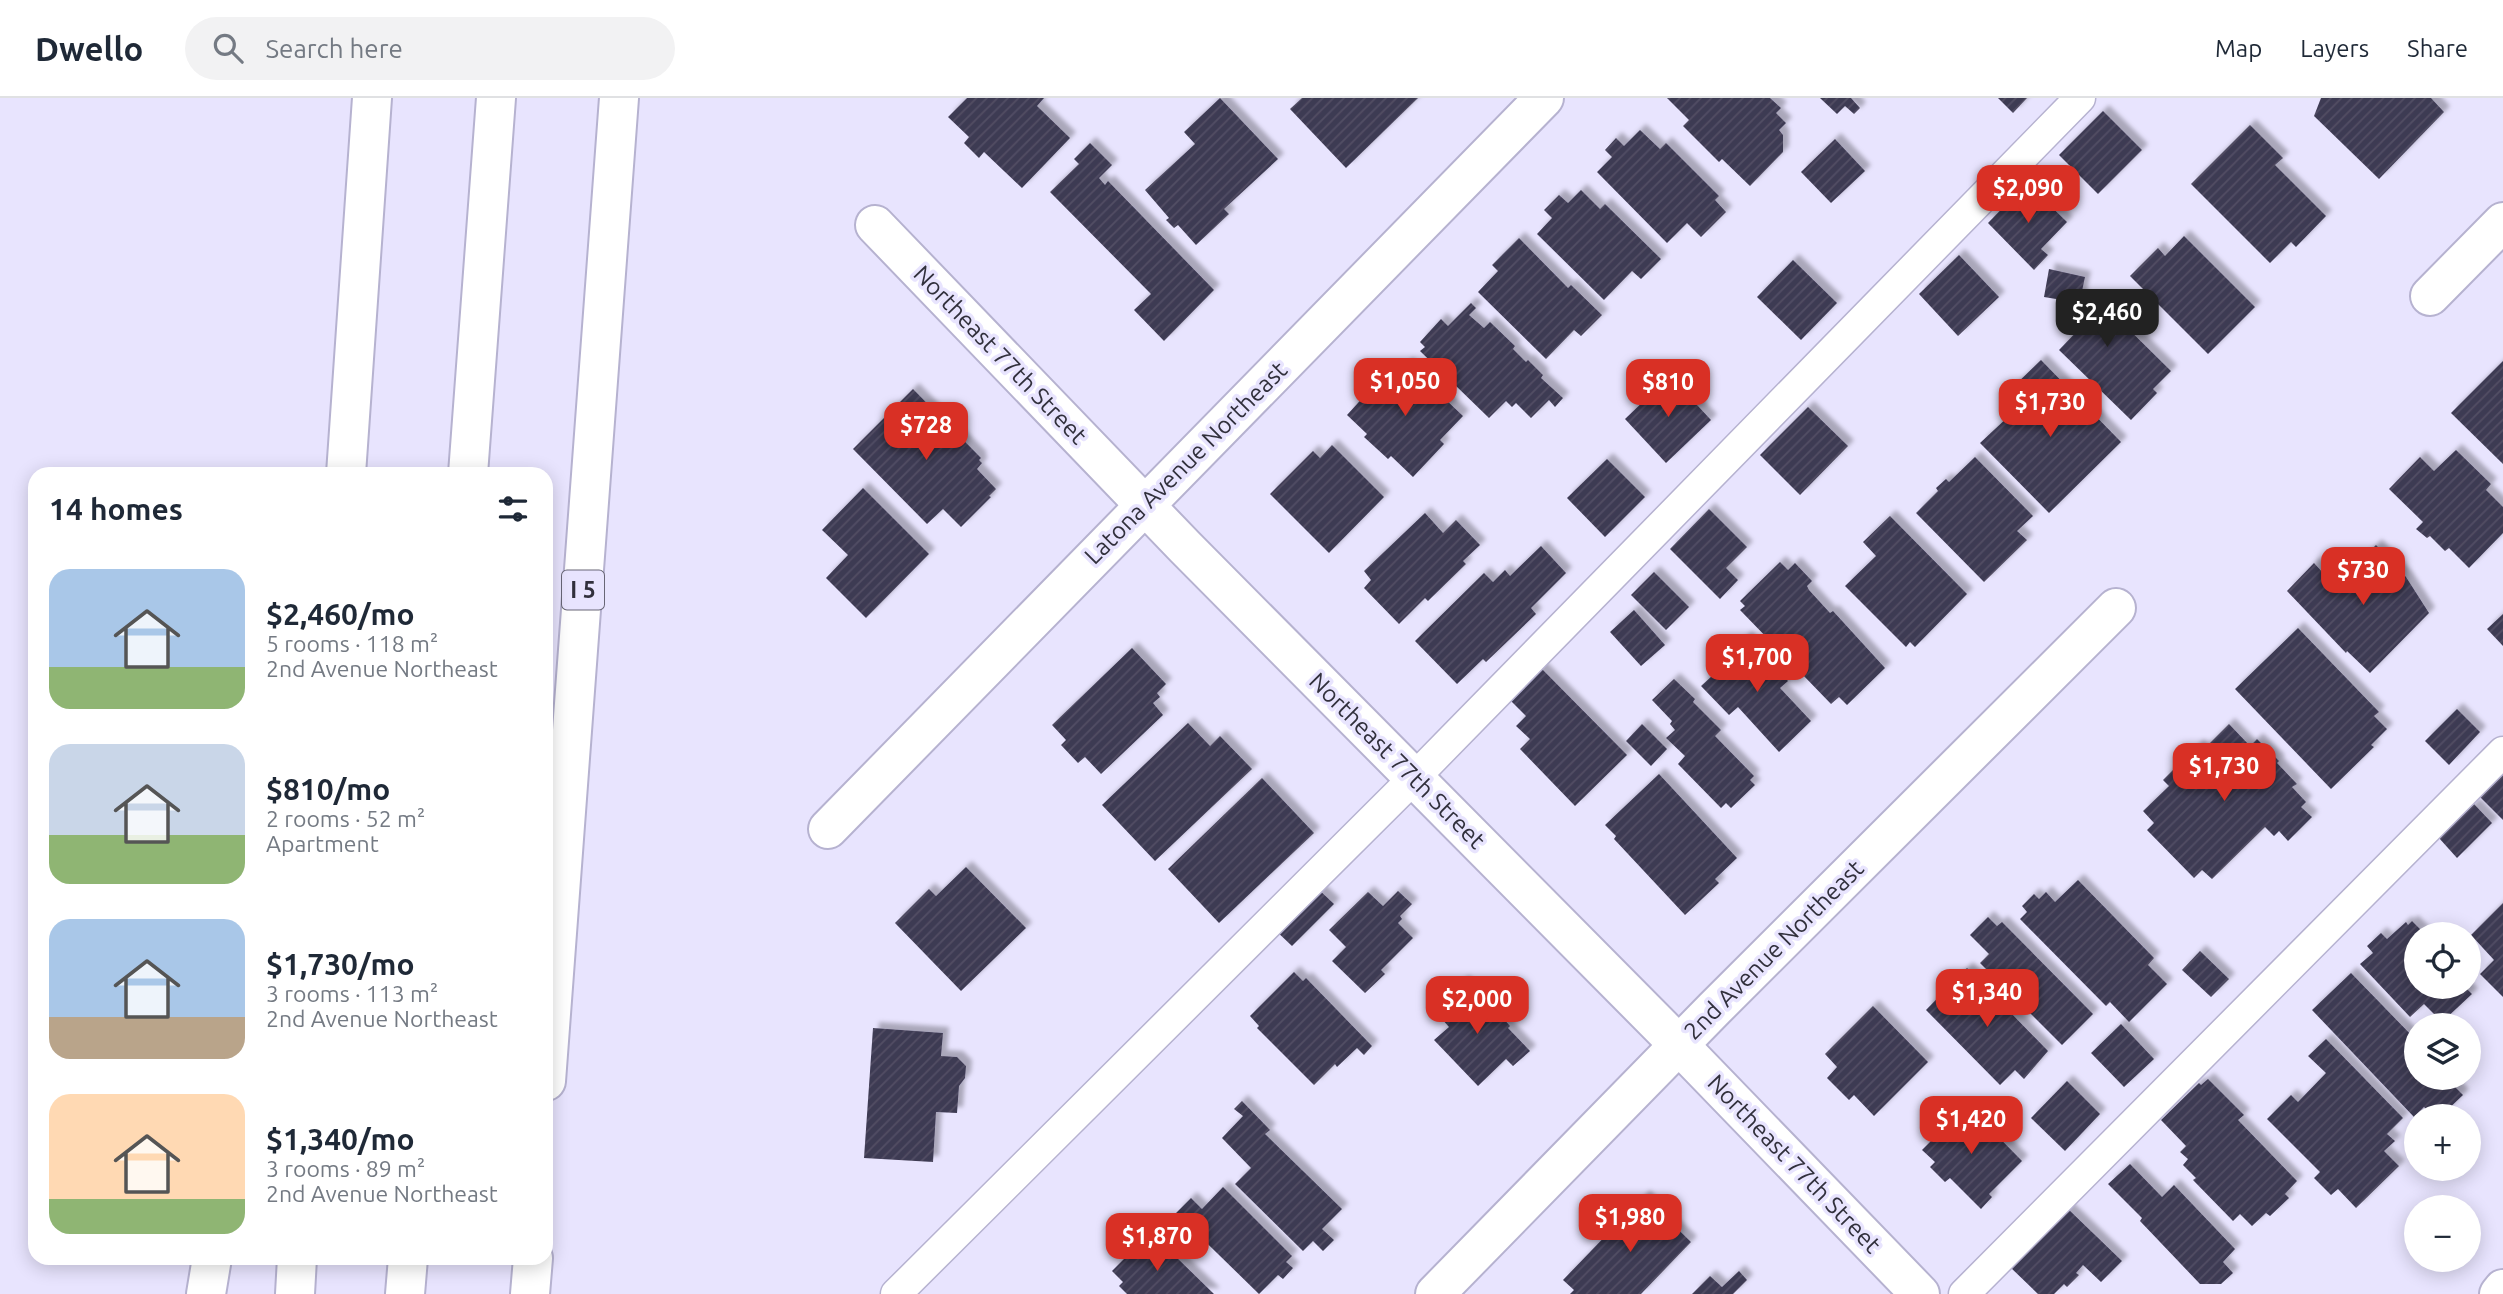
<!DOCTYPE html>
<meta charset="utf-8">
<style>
:root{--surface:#fff;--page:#f2f2f3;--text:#1f2937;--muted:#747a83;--line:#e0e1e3;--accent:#d93025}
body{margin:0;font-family:Ubuntu,sans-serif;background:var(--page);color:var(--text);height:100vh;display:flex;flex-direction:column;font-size:26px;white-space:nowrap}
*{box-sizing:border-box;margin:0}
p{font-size:23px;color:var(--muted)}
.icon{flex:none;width:38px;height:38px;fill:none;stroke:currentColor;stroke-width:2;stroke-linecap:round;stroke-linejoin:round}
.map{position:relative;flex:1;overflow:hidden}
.panel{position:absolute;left:28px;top:369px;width:525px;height:798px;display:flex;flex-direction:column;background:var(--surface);border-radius:21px;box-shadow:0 4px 18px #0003}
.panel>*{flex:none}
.buttons{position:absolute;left:2404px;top:824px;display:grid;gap:14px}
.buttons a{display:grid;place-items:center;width:77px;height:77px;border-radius:50%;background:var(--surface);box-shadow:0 4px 18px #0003;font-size:35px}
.price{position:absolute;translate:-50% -60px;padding:0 16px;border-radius:14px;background:var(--accent);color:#fff;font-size:23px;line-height:46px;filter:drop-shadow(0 2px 4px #0008)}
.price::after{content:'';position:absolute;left:50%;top:42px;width:21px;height:16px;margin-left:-10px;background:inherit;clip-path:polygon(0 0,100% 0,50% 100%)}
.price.active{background:#222;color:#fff}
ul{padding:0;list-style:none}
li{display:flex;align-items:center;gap:21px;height:175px;padding:0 21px}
li span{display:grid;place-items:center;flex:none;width:196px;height:140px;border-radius:21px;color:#555}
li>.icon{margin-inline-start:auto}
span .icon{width:84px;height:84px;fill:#fffc;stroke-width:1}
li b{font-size:30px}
h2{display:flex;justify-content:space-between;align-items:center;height:84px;padding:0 21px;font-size:30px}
header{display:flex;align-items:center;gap:42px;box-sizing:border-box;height:98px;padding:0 35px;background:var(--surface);border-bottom:2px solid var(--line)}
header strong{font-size:33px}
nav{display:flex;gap:38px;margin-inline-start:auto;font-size:24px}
.search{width:490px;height:63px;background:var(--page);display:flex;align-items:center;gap:18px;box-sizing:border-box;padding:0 24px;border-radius:38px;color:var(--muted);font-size:26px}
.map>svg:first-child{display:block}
.building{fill:url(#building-hatch);filter:url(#shadow)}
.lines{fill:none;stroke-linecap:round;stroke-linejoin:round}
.lane-casing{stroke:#b6b2d0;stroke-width:33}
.street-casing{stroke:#b6b2d0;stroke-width:42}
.secondary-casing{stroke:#b6b2d0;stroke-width:42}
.highway-casing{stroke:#b6b2d0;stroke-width:42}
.lane{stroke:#fff;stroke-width:30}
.street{stroke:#fff;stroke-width:38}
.secondary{stroke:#fff;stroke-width:38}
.highway{stroke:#fff;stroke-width:38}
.labels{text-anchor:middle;stroke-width:7;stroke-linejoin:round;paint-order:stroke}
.shield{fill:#e8e4fe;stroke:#686676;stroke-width:2}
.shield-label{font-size:23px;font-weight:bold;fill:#31303c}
.street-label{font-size:24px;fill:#31303c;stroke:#e8e4fe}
</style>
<header>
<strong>Dwello</strong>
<div class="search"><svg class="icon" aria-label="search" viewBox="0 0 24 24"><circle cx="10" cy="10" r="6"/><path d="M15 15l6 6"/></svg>Search here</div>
<nav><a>Map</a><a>Layers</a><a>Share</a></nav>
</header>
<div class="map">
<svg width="2503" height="1196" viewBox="0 0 2503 1196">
<defs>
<pattern id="building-hatch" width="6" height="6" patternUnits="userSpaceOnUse" patternTransform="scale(1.75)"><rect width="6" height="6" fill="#3e3a53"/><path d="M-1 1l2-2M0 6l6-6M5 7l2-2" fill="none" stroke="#524e64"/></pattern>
<filter id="shadow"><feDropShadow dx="6" dy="-6" stdDeviation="2" flood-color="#0004"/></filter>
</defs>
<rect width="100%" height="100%" fill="#e8e4fe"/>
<!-- building -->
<g class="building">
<polygon points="967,0 1044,0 1037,8 1070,40 1022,90 984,54 979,60 964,45 969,39 948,19"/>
<polygon points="1220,0 1278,61 1224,111 1229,116 1196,147 1178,127 1174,130 1166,122 1169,120 1145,92 1195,46 1184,34"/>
<polygon points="1302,0 1418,0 1346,70 1290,11"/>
<polygon points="1667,0 1770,0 1781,10 1776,15 1786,25 1779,32 1783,37 1783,54 1750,88 1722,61 1719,64 1683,28 1689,22"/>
<polygon points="1820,0 1851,0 1860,10 1854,16 1845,8 1837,16"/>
<polygon points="1998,0 2027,0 2013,15"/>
<polygon points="2321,0 2431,0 2444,14 2379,81 2314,18"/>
<polygon points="2103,13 2142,52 2098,96 2059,57"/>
<polygon points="2250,27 2283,60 2275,67 2326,118 2296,149 2291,144 2270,165 2191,86"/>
<polygon points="1640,32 1660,51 1666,45 1719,98 1715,102 1726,114 1701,139 1687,125 1667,145 1597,74 1612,59 1605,52 1616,40 1624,48"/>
<polygon points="1835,41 1865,73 1831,105 1801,74"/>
<polygon points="1090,45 1112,67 1099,80 1105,87 1108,83 1214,192 1164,243 1134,212 1151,196 1050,94 1079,66 1074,61"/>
<polygon points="2027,85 2067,124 2041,151 2048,157 2034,172 1988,125"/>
<polygon points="1581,92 1600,111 1605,106 1661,161 1641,181 1632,173 1604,202 1537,136 1552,120 1544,112 1559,97 1568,105"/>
<polygon points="2184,138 2255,209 2208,256 2130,178 2158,150 2165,158"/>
<polygon points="1519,140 1568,190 1571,187 1602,217 1581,238 1574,232 1546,261 1478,194 1498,173 1492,167"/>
<polygon points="1959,157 1999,199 1958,238 1919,196"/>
<polygon points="1793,162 1837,205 1801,242 1757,199"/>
<polygon points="2049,171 2085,179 2081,198 2090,207 2097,200 2171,273 2153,291 2157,295 2131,322 2059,252 2081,229 2074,222 2081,216 2068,203 2044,199"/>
<polygon points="1471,205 1476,210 1469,217 1484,230 1490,224 1515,248 1513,251 1526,264 1528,262 1543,277 1541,280 1563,300 1555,309 1549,302 1531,320 1516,305 1512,309 1506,303 1489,320 1420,253 1425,249 1420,244 1441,221 1448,228"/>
<polygon points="2041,262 2121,344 2049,415 1980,345 2024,304 2011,291"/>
<polygon points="2503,263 2503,366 2451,315"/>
<polygon points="1407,265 1463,318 1440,342 1444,346 1413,379 1391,358 1388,361 1364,339 1367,336 1347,317 1389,271 1395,278"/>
<polygon points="1670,278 1711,322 1666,365 1625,321"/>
<polygon points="913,291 981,360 979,362 982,365 977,371 996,391 989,398 991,399 961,429 943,411 927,426 853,351"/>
<polygon points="1808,309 1848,348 1800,397 1760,357"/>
<polygon points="1332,347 1384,399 1329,455 1270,396 1313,353 1320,360"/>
<polygon points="2456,352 2491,386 2486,392 2503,409 2503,435 2469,470 2449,450 2445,453 2430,438 2427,440 2416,431 2423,424 2389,391 2420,359 2434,373"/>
<polygon points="1975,359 2033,418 2017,433 2027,442 1984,484 1916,415 1938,393 1936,390 1946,381 1949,384"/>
<polygon points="1607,361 1645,399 1605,439 1567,400"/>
<polygon points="863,390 929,456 866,520 826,480 848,457 822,432"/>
<polygon points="1709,411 1747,449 1726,470 1738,482 1720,501 1670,451"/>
<polygon points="1425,415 1443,435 1456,422 1480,447 1463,463 1466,466 1428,503 1425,500 1399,526 1364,490 1371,482 1364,473"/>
<polygon points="1890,418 1967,496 1915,549 1910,544 1906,549 1845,488 1876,458 1863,444"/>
<polygon points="2376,447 2406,479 2429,515 2370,575 2347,553 2346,555 2287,493 2314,465 2335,488"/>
<polygon points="1541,448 1566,475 1531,510 1536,516 1486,564 1483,561 1457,586 1415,543 1484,475 1493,484 1505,472 1510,478"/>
<polygon points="1780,464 1788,472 1795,465 1812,483 1807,488 1809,492 1830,515 1833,513 1885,570 1847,607 1839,599 1831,606 1740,512 1745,508 1740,503"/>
<polygon points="1654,474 1689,509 1666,532 1631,497"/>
<polygon points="1634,512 1665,547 1641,568 1610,534"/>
<polygon points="2503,516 2503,548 2487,531"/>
<polygon points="2298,530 2379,614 2374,618 2387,631 2371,647 2374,649 2331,691 2235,591"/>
<polygon points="1746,539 1788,583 1780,590 1811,623 1779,654 1738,609 1729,617 1701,588 1725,566 1721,563"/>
<polygon points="1132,550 1166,586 1157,595 1160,599 1153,605 1163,617 1101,676 1085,659 1078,665 1061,647 1066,642 1052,627"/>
<polygon points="1539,568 1627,657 1575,708 1520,651 1530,641 1516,628 1526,618 1507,599"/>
<polygon points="1674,581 1695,601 1693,604 1721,632 1715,638 1754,678 1750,682 1755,687 1731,710 1726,705 1721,710 1678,666 1685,658 1666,640 1675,632 1670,626 1672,623 1652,602"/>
<polygon points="2457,611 2480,634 2449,667 2425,643"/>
<polygon points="1188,625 1210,648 1220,638 1252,671 1155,763 1102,707"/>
<polygon points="1642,626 1667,651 1651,668 1626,643"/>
<polygon points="2229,626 2250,648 2257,641 2279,663 2277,665 2297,686 2292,689 2306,704 2301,709 2312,719 2288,743 2279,733 2274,738 2265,729 2212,781 2202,772 2194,780 2147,732 2154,725 2143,713 2169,688 2163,682 2198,647 2203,652"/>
<polygon points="2503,674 2503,722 2479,698"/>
<polygon points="1659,676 1737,760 1715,781 1719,785 1685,817 1614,741 1616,738 1605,727"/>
<polygon points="1262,680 1314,735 1219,825 1168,771"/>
<polygon points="2474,706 2492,725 2457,760 2439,740"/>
<polygon points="966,769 1026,830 961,893 895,825 929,791 936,798"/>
<polygon points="2078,782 2154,860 2148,867 2167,886 2129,924 2110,904 2106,908 2020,821 2027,814 2022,808 2034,796 2039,801 2046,794 2055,804"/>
<polygon points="1315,788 1334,806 1292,848 1273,830"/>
<polygon points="1398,793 1412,806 1400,818 1402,821 1398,825 1413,840 1381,872 1385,876 1365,895 1332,863 1346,849 1329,832 1368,794 1383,808"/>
<polygon points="2503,805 2503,899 2480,876 2494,862 2471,837"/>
<polygon points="1988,819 1997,828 2002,824 2093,916 2062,947 1980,865 1989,856 1970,837"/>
<polygon points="2412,823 2425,836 2417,836 2417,889 2465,889 2472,896 2442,924 2424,906 2410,919 2360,866 2373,855 2367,848 2381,835 2387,841 2406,824 2408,827"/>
<polygon points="2200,853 2229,881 2211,899 2182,872"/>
<polygon points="1967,870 2048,953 2024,981 2015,972 2000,987 1926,912"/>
<polygon points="1294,874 1303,883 1306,880 1372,948 1364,957 1357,950 1337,969 1335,966 1314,987 1257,930 1259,928 1250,918"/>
<polygon points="2351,875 2417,943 2417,980 2446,980 2463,997 2441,1018 2433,1018 2424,1009 2414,1019 2312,912"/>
<polygon points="1463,883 1491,913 1494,910 1510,928 1508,930 1530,953 1513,968 1506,961 1478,988 1434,942 1449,929 1442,921 1448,915 1440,905"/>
<polygon points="1873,908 1928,964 1874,1018 1854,997 1849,1002 1827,980 1837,969 1825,956"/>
<polygon points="2121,926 2154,961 2124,989 2091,955"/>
<polygon points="873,930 943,935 941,958 957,959 966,968 965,980 959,988 957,1015 936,1014 933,1064 864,1060"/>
<polygon points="2326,941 2403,1020 2387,1036 2395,1043 2384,1053 2399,1068 2356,1110 2338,1091 2331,1097 2314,1080 2320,1074 2267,1021 2291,997 2298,1004 2326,975 2308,958"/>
<polygon points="2208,981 2244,1017 2238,1022 2297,1083 2285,1096 2289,1100 2270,1118 2266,1115 2252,1128 2240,1116 2233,1123 2193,1082 2196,1080 2183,1067 2188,1061 2180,1054 2186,1048 2161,1022 2199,985 2201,987"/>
<polygon points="2067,983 2100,1016 2065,1053 2031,1020"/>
<polygon points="1242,1003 1270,1032 1265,1036 1342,1111 1322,1131 1334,1142 1323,1153 1313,1143 1303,1153 1235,1086 1251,1070 1222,1040 1243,1018 1234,1011"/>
<polygon points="1967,1007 2022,1063 1989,1096 1992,1099 1981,1111 1950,1080 1945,1084 1930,1069 1935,1064 1922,1052"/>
<polygon points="2130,1066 2162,1099 2174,1087 2235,1151 2223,1164 2233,1175 2221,1186 2200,1186 2140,1123 2142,1120 2108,1086"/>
<polygon points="1223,1089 1292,1158 1286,1164 1293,1170 1283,1181 1278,1177 1259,1196 1176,1115 1191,1100 1202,1111"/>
<polygon points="1644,1098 1691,1144 1641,1196 1570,1196 1574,1192 1563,1182"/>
<polygon points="2067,1110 2122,1163 2101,1184 2083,1167 2076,1175 2079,1177 2067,1189 2064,1186 2054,1196 2038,1196 2009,1168"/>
<polygon points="1148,1137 1171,1158 1173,1156 1214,1196 1127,1196 1119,1188 1123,1184 1112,1173"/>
<polygon points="1739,1173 1747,1182 1733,1196 1692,1196 1710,1178 1722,1189"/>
</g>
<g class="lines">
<!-- lane casing -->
<g class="lane-casing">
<g id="lane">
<polyline points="896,1196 1414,680 2080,0"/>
<polyline points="1964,1196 2503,654"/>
</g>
</g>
<!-- street casing -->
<g class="street-casing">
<g id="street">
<polyline points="875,127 1185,449 1679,947 1920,1196"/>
<polyline points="2430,198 2503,124"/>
<polyline points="828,731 1544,0"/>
<polyline points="1435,1196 1714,911 2116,510"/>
</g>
</g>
<!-- secondary casing -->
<g class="secondary-casing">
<polyline id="secondary" points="2499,1196 2503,1191"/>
</g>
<!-- highway casing -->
<g class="highway-casing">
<g id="highway">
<polyline points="346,376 372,0"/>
<polyline points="468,376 496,0"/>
<polyline points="546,983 619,0"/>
<polyline points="206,1196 212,1160"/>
<polyline points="295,1196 297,1160"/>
<polyline points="405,1196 408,1160"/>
<polyline points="530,1196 533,1160"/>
</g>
</g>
<!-- lane -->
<use href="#lane" class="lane"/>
<!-- street -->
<use href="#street" class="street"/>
<!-- secondary -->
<use href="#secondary" class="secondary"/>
<!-- highway -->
<use href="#highway" class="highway"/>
</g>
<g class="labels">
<!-- shield labels -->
<rect class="shield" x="562" y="472.5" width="42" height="39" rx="5"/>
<g class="shield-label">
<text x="583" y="500">I 5</text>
</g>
<!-- street labels -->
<g class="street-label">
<text transform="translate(1000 257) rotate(46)" y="8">Northeast 77th Street</text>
<text transform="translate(1186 365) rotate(-45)" y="8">Latona Avenue Northeast</text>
<text transform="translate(1397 663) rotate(45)" y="8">Northeast 77th Street</text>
<text transform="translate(1774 852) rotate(-45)" y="8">2nd Avenue Northeast</text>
<text transform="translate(1794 1066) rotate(46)" y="8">Northeast 77th Street</text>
</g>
</g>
</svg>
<div class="buttons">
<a><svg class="icon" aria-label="locate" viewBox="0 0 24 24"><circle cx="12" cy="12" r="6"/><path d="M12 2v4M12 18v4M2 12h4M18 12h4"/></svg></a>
<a><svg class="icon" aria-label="layers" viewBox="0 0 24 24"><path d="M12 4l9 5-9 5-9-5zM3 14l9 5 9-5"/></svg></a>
<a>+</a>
<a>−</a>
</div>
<b class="price" style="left:2028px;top:127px">$2,090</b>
<b class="price active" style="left:2107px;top:251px">$2,460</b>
<b class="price" style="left:1405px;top:320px">$1,050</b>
<b class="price" style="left:1668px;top:321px">$810</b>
<b class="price" style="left:2050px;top:341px">$1,730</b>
<b class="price" style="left:926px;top:364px">$728</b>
<b class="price" style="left:2363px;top:509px">$730</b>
<b class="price" style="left:1757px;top:596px">$1,700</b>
<b class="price" style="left:2224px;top:705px">$1,730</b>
<b class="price" style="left:1987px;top:931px">$1,340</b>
<b class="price" style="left:1477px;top:938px">$2,000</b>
<b class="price" style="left:1971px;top:1058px">$1,420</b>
<b class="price" style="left:1630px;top:1156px">$1,980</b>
<b class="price" style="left:1157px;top:1175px">$1,870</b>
<section class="panel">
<h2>14 homes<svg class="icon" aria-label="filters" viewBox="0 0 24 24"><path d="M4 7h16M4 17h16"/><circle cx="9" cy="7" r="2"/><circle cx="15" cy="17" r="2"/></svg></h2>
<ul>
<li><span style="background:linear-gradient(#a9c7e8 70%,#8fb573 0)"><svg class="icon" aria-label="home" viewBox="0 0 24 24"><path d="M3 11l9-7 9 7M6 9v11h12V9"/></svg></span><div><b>$2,460/mo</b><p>5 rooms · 118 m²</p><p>2nd Avenue Northeast</p></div></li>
<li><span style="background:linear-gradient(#c9d6e8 65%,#8fb573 0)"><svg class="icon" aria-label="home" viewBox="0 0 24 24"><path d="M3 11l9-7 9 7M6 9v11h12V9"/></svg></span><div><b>$810/mo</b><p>2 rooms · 52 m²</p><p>Apartment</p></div></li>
<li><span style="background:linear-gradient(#a9c7e8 70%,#b9a48a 0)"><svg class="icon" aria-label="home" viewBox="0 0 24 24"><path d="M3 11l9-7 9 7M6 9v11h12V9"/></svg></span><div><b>$1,730/mo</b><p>3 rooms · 113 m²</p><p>2nd Avenue Northeast</p></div></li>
<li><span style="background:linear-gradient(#ffd9b3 75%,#8fb573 0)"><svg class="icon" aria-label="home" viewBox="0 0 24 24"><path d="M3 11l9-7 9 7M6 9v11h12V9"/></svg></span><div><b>$1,340/mo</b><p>3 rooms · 89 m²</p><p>2nd Avenue Northeast</p></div></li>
</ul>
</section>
</div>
